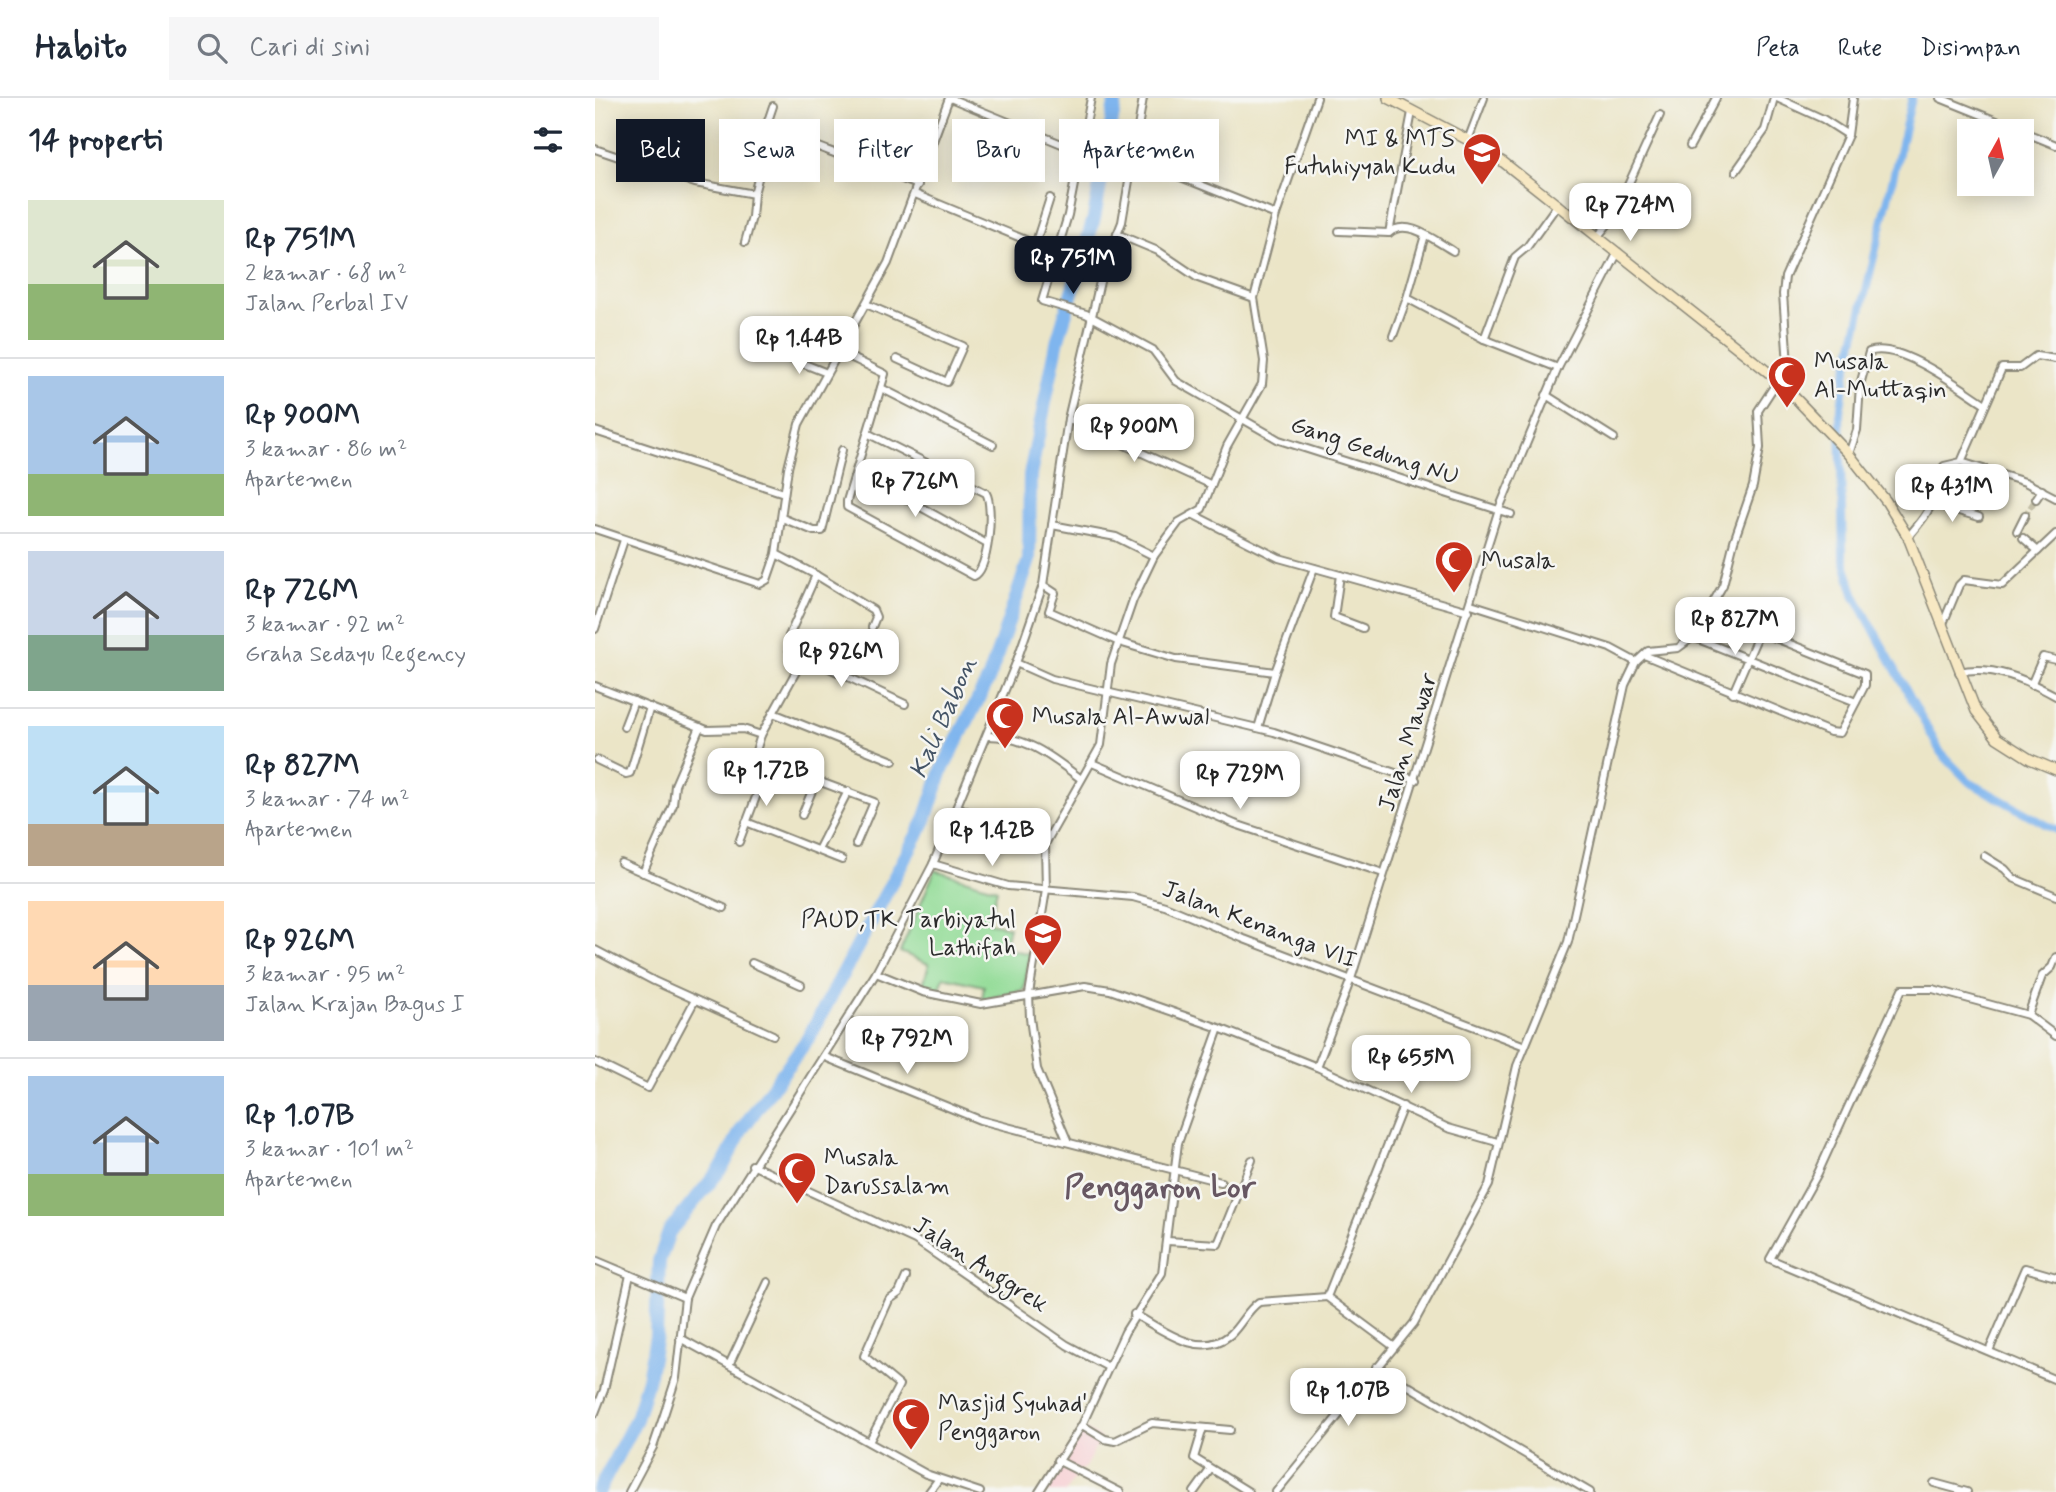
<!DOCTYPE html>
<html lang="id">
<meta charset="utf-8">
<style>
:root{--surface:#fff;--page:#f6f6f7;--text:#1f2937;--muted:#747a83;--line:#e0e1e3;--accent:#111827}
body{margin:0;font-family:Mynerve,sans-serif;background:var(--page);color:var(--text);height:100vh;display:flex;flex-direction:column;font-size:26px;white-space:nowrap}
*{box-sizing:border-box;margin:0}
p{font-size:23px;color:var(--muted)}
.icon{flex:none;width:38px;height:38px;fill:none;stroke:currentColor;stroke-width:2;stroke-linecap:round;stroke-linejoin:round}
.map{position:relative;flex:1;overflow:hidden}
.drawer{display:flex;flex-direction:column;background:var(--surface);width:595px}
.drawer>*{flex:none}
.hud{position:absolute;left:21px;top:21px;width:665px;height:63px;display:flex;gap:14px}
.needle{width:46px;rotate:8deg}
.fabs{position:absolute;left:1362px;top:21px;display:grid;gap:14px}
.fabs a{display:grid;place-items:center;width:77px;height:77px;border-radius:0px;background:var(--surface);box-shadow:0 4px 18px #0003;font-size:35px}
.price{position:absolute;translate:-50% -60px;padding:0 16px;border-radius:14px;background:#fff;color:#222;font-size:23px;line-height:46px;filter:drop-shadow(0 2px 4px #0008)}
.price::after{content:'';position:absolute;left:50%;top:42px;width:21px;height:16px;margin-left:-10px;background:inherit;clip-path:polygon(0 0,100% 0,50% 100%)}
.price.selected{background:var(--accent);color:#fff}
ul{padding:0;list-style:none}
li{display:flex;align-items:center;gap:21px;height:175px;padding:0 28px}
li+li{border-top:2px solid var(--line)}
li span{display:grid;place-items:center;flex:none;width:196px;height:140px;border-radius:0px;color:#555}
li>.icon{margin-inline-start:auto}
span .icon{width:84px;height:84px;fill:#fffc;stroke-width:1}
li b{font-size:30px}
h2{display:flex;justify-content:space-between;align-items:center;height:84px;padding:0 28px;font-size:30px}
.tag{padding:0 24px;border-radius:0px;background:var(--surface);box-shadow:0 4px 18px #0003;font-size:24px;line-height:63px}
.tag.selected{background:var(--accent);color:#fff}
header{display:flex;align-items:center;gap:42px;box-sizing:border-box;height:98px;padding:0 35px;background:var(--surface);border-bottom:2px solid var(--line)}
header strong{font-size:33px}
nav{display:flex;gap:38px;margin-inline-start:auto;font-size:24px}
.search{width:490px;height:63px;background:var(--page);display:flex;align-items:center;gap:18px;box-sizing:border-box;padding:0 24px;border-radius:0px;color:var(--muted);font-size:26px}
main{display:flex;flex:1;min-height:0}
.map>svg:first-child{display:block}
.built{fill:#f7cfd3}
.green{fill:#93dc97;stroke:#5f8461;stroke-width:2}
.lines{fill:none;stroke-linecap:round;stroke-linejoin:round}
.canal{stroke:#7fb5ee;stroke-width:8}
.river{stroke:#7fb5ee;stroke-width:14}
.street-tunnel{stroke:#c5c0a8;stroke-width:6;stroke-dasharray:6 3;stroke-linecap:butt}
.street-casing{stroke:#8b8879;stroke-width:10}
.secondary-casing{stroke:#8b8879;stroke-width:12}
.street{stroke:#fff;stroke-width:6}
.secondary{stroke:#f7e8c3;stroke-width:9}
.labels{text-anchor:middle;stroke-width:5;stroke-linejoin:round;paint-order:stroke}
.poi-label{font-size:24px;fill:#2b2b2b;stroke:#f6f6f2;text-anchor:start}
.street-label{font-size:24px;fill:#2b2b2b;stroke:#f6f6f2}
.water-label{font-size:26px;font-style:italic;fill:#445466;stroke:#f6f6f2}
.district-label{font-size:32px;font-weight:bold;fill:#675762;stroke:#f6f6f2}
</style>
<header>
<strong>Habito</strong>
<div class="search"><svg class="icon" aria-label="search" viewBox="0 0 24 24"><circle cx="10" cy="10" r="6"/><path d="M15 15l6 6"/></svg>Cari di sini</div>
<nav><a>Peta</a><a>Rute</a><a>Disimpan</a></nav>
</header>
<main>
<section class="drawer">
<h2>14 properti<svg class="icon" aria-label="filters" viewBox="0 0 24 24"><path d="M4 7h16M4 17h16"/><circle cx="9" cy="7" r="2"/><circle cx="15" cy="17" r="2"/></svg></h2>
<ul>
<li><span style="background:linear-gradient(#dfe7d0 60%,#8fb573 0)"><svg class="icon" aria-label="home" viewBox="0 0 24 24"><path d="M3 11l9-7 9 7M6 9v11h12V9"/></svg></span><div><b>Rp 751M</b><p>2 kamar · 68 m²</p><p>Jalan Perbal IV</p></div></li>
<li><span style="background:linear-gradient(#a9c7e8 70%,#8fb573 0)"><svg class="icon" aria-label="home" viewBox="0 0 24 24"><path d="M3 11l9-7 9 7M6 9v11h12V9"/></svg></span><div><b>Rp 900M</b><p>3 kamar · 86 m²</p><p>Apartemen</p></div></li>
<li><span style="background:linear-gradient(#c9d6e8 60%,#7fa58c 0)"><svg class="icon" aria-label="home" viewBox="0 0 24 24"><path d="M3 11l9-7 9 7M6 9v11h12V9"/></svg></span><div><b>Rp 726M</b><p>3 kamar · 92 m²</p><p>Graha Sedayu Regency</p></div></li>
<li><span style="background:linear-gradient(#bfe0f5 70%,#b9a48a 0)"><svg class="icon" aria-label="home" viewBox="0 0 24 24"><path d="M3 11l9-7 9 7M6 9v11h12V9"/></svg></span><div><b>Rp 827M</b><p>3 kamar · 74 m²</p><p>Apartemen</p></div></li>
<li><span style="background:linear-gradient(#ffd9b3 60%,#9aa5b1 0)"><svg class="icon" aria-label="home" viewBox="0 0 24 24"><path d="M3 11l9-7 9 7M6 9v11h12V9"/></svg></span><div><b>Rp 926M</b><p>3 kamar · 95 m²</p><p>Jalan Krajan Bagus I</p></div></li>
<li><span style="background:linear-gradient(#a9c7e8 70%,#8fb573 0)"><svg class="icon" aria-label="home" viewBox="0 0 24 24"><path d="M3 11l9-7 9 7M6 9v11h12V9"/></svg></span><div><b>Rp 1.07B</b><p>3 kamar · 101 m²</p><p>Apartemen</p></div></li>
</ul>
</section>
<div class="map">
<svg width="1461" height="1394" viewBox="0 0 1461 1394">
<rect width="100%" height="100%" fill="#f6f6f2"/>
<filter id="ink" filterUnits="userSpaceOnUse"><feTurbulence type="fractalNoise" baseFrequency=".0143" numOctaves="2"/><feDisplacementMap in="SourceGraphic" scale="14" xChannelSelector="R" yChannelSelector="G"/><feConvolveMatrix kernelMatrix="1 2 1 2 8 2 1 2 1" color-interpolation-filters="sRGB"/></filter>
<filter id="wash" filterUnits="userSpaceOnUse"><feTurbulence type="fractalNoise" baseFrequency=".00686" numOctaves="4" result="noise"/><feDisplacementMap in="SourceGraphic" scale="28" xChannelSelector="R" yChannelSelector="G"/><feGaussianBlur stdDeviation="1.57" result="paint"/><feColorMatrix in="noise" values="0 0 0 0 0 0 0 0 0 0 0 0 0 0 0 0 0 1.4 0 .05"/><feComposite in="paint" operator="in"/></filter>
<g filter="url(#wash)">
<rect width="100%" height="100%" fill="#ebe5c7"/>
<!-- built -->
<polygon class="built" points="487,1329 506,1340 489,1371 484,1373 471,1394 446,1394"/>
<!-- green -->
<polygon class="green" points="340,772 402,791 394,825 414,829 409,850 435,856 429,892 387,902 389,888 349,879 344,893 328,887 334,866 305,854"/>
<g class="lines">
<!-- canal -->
<polyline class="canal" points="1317,0 1251,276 1245,315 1248,458 1259,496 1346,655 1374,684 1461,732"/>
<!-- river -->
<polyline class="river" points="3,1394 41,1321 53,1281 61,1238 64,1163 74,1134 128,1068 147,1031 214,939 330,722 347,672 394,580 434,462 435,377 463,241 499,120 521,0"/>
</g>
</g>
<g filter="url(#ink)">
<g class="lines">
<!-- street-tunnel -->
<polyline class="street-tunnel" points="1430,417 1441,401"/>
<!-- street casing -->
<g class="street-casing">
<g id="street">
<polyline points="355,0 486,54"/>
<polyline points="496,0 473,117 447,203 491,216 558,252 581,283 684,342 916,416"/>
<polyline points="1182,0 1228,21 1253,37"/>
<polyline points="1345,0 1461,47"/>
<polyline points="178,8 171,29 323,87"/>
<polyline points="873,42 889,0"/>
<polyline points="1095,48 1121,0"/>
<polyline points="0,51 100,85 159,96 166,69 171,29"/>
<polyline points="538,60 681,117"/>
<polyline points="1141,73 1170,32 1179,0"/>
<polyline points="320,96 462,155"/>
<path d="M 744,133 L 794,135 C 812,119 840,143 858,153"/>
<polyline points="794,135 817,14"/>
<polyline points="522,136 563,153 603,180 659,200"/>
<polyline points="830,137 812,200 889,241 963,270"/>
<polyline points="1003,138 1018,120 1065,17"/>
<polyline points="150,144 157,119 159,96"/>
<polyline points="440,147 455,100"/>
<polyline points="271,206 368,248 352,284 302,261"/>
<polyline points="798,238 812,200"/>
<polyline points="889,241 920,159 932,149 963,106"/>
<path d="M 245,254 L 290,276 L 252,403 L 252,409 L 379,478 C 394,472 399,408 391,395 L 272,335"/>
<polyline points="184,256 232,275"/>
<polyline points="286,290 398,347"/>
<polyline points="951,297 1019,340"/>
<polyline points="473,321 617,387"/>
<polyline points="0,333 189,395"/>
<path d="M 1254,356 L 1262,332 L 1265,287 L 1274,254 C 1304,243 1364,289 1389,305"/>
<polyline points="1366,364 1430,384 1461,400"/>
<polyline points="261,373 392,446"/>
<polyline points="1441,401 1447,392"/>
<polyline points="1337,405 1384,419"/>
<polyline points="599,417 684,460 874,513"/>
<polyline points="187,420 219,433 227,433 247,352"/>
<polyline points="457,427 521,439 559,458"/>
<polyline points="0,431 165,486 172,482 181,456 193,370 204,326 293,165 354,0"/>
<polyline points="1422,433 1430,417"/>
<path d="M 1313,439 C 1323,427 1333,416 1339,401 C 1343,390 1342,377 1349,368 L 1366,364 L 1407,270 L 1425,270 L 1441,258 L 1461,261"/>
<polyline points="1428,440 1443,453"/>
<polyline points="181,456 221,477 194,538 194,551 310,606"/>
<polyline points="221,477 278,512 281,519 277,529"/>
<polyline points="745,477 739,519 768,530"/>
<polyline points="448,487 460,495 454,513 524,544 581,561 680,574 719,470"/>
<polyline points="876,506 1015,550 1041,564"/>
<polyline points="1347,528 1364,487 1369,482 1407,487 1461,436"/>
<polyline points="0,531 29,442"/>
<polyline points="1098,539 1261,604"/>
<polyline points="1049,557 1235,634 1245,635 1270,587 1270,576 1113,513"/>
<polyline points="209,559 166,637 159,659 279,704 261,746"/>
<polyline points="421,565 457,581 679,634 821,682"/>
<path d="M 1364,574 C 1397,566 1432,582 1461,598"/>
<polyline points="1436,587 1448,559 1461,562"/>
<polyline points="0,588 112,632 148,631 166,637"/>
<polyline points="1138,595 1165,533"/>
<polyline points="178,615 298,663"/>
<polyline points="29,629 39,603"/>
<polyline points="663,630 680,574"/>
<path d="M 392,638 C 431,638 456,658 486,681"/>
<polyline points="2,662 31,676 35,675 55,609"/>
<polyline points="497,665 640,726 788,775"/>
<polyline points="363,709 412,733 450,746"/>
<polyline points="207,717 221,683"/>
<polyline points="151,724 247,762"/>
<polyline points="144,744 173,667"/>
<polyline points="223,752 253,693"/>
<polyline points="1389,758 1410,771 1418,780 1461,798"/>
<polyline points="26,765 129,810"/>
<polyline points="338,766 413,788 538,799 570,808 649,841 930,948"/>
<polyline points="48,775 78,707 80,687 105,629"/>
<polyline points="0,852 59,883 178,937"/>
<polyline points="157,865 206,887"/>
<polyline points="281,875 328,894 386,906 490,888 515,892 624,930 722,969 853,1030 902,1044"/>
<polyline points="1433,917 1447,878 1457,869 1461,859"/>
<polyline points="1461,938 1433,917 1338,891 1307,891 1223,1075 1175,1161 1461,1282"/>
<polyline points="230,959 385,1022 626,1084"/>
<polyline points="0,964 53,990 100,902"/>
<polyline points="722,969 756,881 904,411 963,270 1023,154"/>
<polyline points="472,1042 442,971 435,920 434,896 451,792 450,746 506,647 516,566 538,502 559,458 584,424 607,411 632,348 667,286 669,263 659,200 681,117 722,0"/>
<polyline points="157,1067 320,1142 472,1247 513,1269"/>
<polyline points="572,1143 623,1146 657,1062"/>
<polyline points="0,1162 90,1200"/>
<path d="M 539,1216 C 567,1231 604,1262 635,1237 C 646,1227 652,1212 664,1204 L 732,1199"/>
<polyline points="85,1240 331,1376 385,1394"/>
<polyline points="798,1248 732,1199 808,1008"/>
<polyline points="1394,1253 1430,1170 1461,1179"/>
<polyline points="134,1267 173,1184"/>
<polyline points="781,1269 995,1394"/>
<polyline points="0,1315 9,1292 35,1177"/>
<polyline points="487,1327 510,1341 520,1343 557,1325 635,1332"/>
<polyline points="608,1330 599,1360 654,1394"/>
<polyline points="274,1344 304,1287 269,1258 294,1202 304,1195 311,1179"/>
<polyline points="462,1362 525,1394"/>
<polyline points="1339,1385 1372,1394"/>
<polyline points="34,1394 58,1349 68,1320 81,1280 90,1200 121,1128 281,875 338,766 421,565 448,487 473,321 507,175 527,124 548,0"/>
<polyline points="334,1394 343,1382"/>
<polyline points="444,1394 487,1327 530,1234 567,1175 583,1045 624,930"/>
<polyline points="599,1394 615,1372"/>
<polyline points="681,1394 819,1225 894,1087 922,968 973,844 1030,587 1041,564 1053,553 1083,550 1098,539 1128,487 1139,443 1158,388 1165,350 1163,313 1193,267 1188,196 1190,179 1253,37 1258,0"/>
</g>
</g>
<!-- secondary casing -->
<g class="secondary-casing">
<polyline id="secondary" points="793,0 873,42 908,64 1183,282 1254,356 1291,403 1313,439 1381,613 1402,640 1435,661 1461,672"/>
</g>
<!-- street -->
<use href="#street" class="street"/>
<!-- secondary -->
<use href="#secondary" class="secondary"/>
</g>
</g>
<!-- icons -->
<defs>
<g id="school-pin" transform="scale(2.0125)"><path d="M0 17L-7.5 6A9.5 9.5 0 1 1 7.5 6Z" fill="#c8321e" stroke="#f6f6f2"/><path d="M0-5L7-2L0 1L-7-2ZM-4 1L0 2.5L4 1V4Q0 6-4 4Z" fill="#fff"/></g>
<g id="mosque-pin" transform="scale(2.0125)"><path d="M0 17L-7.5 6A9.5 9.5 0 1 1 7.5 6Z" fill="#c8321e" stroke="#f6f6f2"/><path d="M3.5-4.9A6 6 0 1 0 3.5 4.9A5 5 0 1 1 3.5-4.9Z" fill="#fff"/></g>
</defs>
<g fill-rule="evenodd">
<use href="#school-pin" x="887" y="54"/>
<use href="#mosque-pin" x="1192" y="277"/>
<use href="#mosque-pin" x="859" y="462"/>
<use href="#mosque-pin" x="410" y="618"/>
<use href="#school-pin" x="448" y="835"/>
<use href="#mosque-pin" x="202" y="1073"/>
<use href="#mosque-pin" x="316" y="1319"/>
</g>
<g class="labels">
<!-- poi labels -->
<g class="poi-label">
<text x="860" y="48" text-anchor="end">MI &amp; MTS<tspan x="860" dy="28">Futuhiyyah Kudu</tspan></text>
<text x="1219" y="271">Musala<tspan x="1219" dy="28">Al-Muttaqin</tspan></text>
<text x="886" y="470">Musala</text>
<text x="437" y="626">Musala Al-Awwal</text>
<text x="421" y="829" text-anchor="end">PAUD,TK Tarbiyatul<tspan x="421" dy="28">Lathifah</tspan></text>
<text x="229" y="1067">Musala<tspan x="229" dy="28">Darussalam</tspan></text>
<text x="343" y="1313">Masjid Syuhad'<tspan x="343" dy="28">Penggaron</tspan></text>
</g>
<!-- street labels -->
<g class="street-label">
<text transform="translate(780 352) rotate(18)" y="8">Gang Gedung NU</text>
<text transform="translate(812 644) rotate(-72)" y="8">Jalan Mawar</text>
<text transform="translate(665 826) rotate(21)" y="8">Jalan Kenanga VII</text>
<text transform="translate(386 1166) rotate(33)" y="8">Jalan Anggrek</text>
</g>
<!-- water labels -->
<g class="water-label">
<text transform="translate(347 619) rotate(-66)" y="9">Kali Babon</text>
</g>
<!-- district labels -->
<g class="district-label">
<text x="565" y="1099">Penggaron Lor</text>
</g>
</g>
</svg>
<div class="fabs">
<a><svg class="needle" viewBox="-14 -14 28 28"><path d="M0-13l5 13h-10z" fill="#e53935"/><path d="M0 13l5-13h-10z" fill="#747a83"/></svg></a>
</div>
<b class="price" style="left:1035px;top:145px">Rp 724M</b>
<b class="price selected" style="left:478px;top:198px">Rp 751M</b>
<b class="price" style="left:204px;top:278px">Rp 1.44B</b>
<b class="price" style="left:539px;top:366px">Rp 900M</b>
<b class="price" style="left:320px;top:421px">Rp 726M</b>
<b class="price" style="left:1357px;top:426px">Rp 431M</b>
<b class="price" style="left:1140px;top:559px">Rp 827M</b>
<b class="price" style="left:246px;top:591px">Rp 926M</b>
<b class="price" style="left:171px;top:710px">Rp 1.72B</b>
<b class="price" style="left:645px;top:713px">Rp 729M</b>
<b class="price" style="left:397px;top:770px">Rp 1.42B</b>
<b class="price" style="left:312px;top:978px">Rp 792M</b>
<b class="price" style="left:816px;top:997px">Rp 655M</b>
<b class="price" style="left:753px;top:1330px">Rp 1.07B</b>
<div class="hud">
<a class="tag selected">Beli</a>
<a class="tag">Sewa</a>
<a class="tag">Filter</a>
<a class="tag">Baru</a>
<a class="tag">Apartemen</a>
</div>
</div>
</main>
